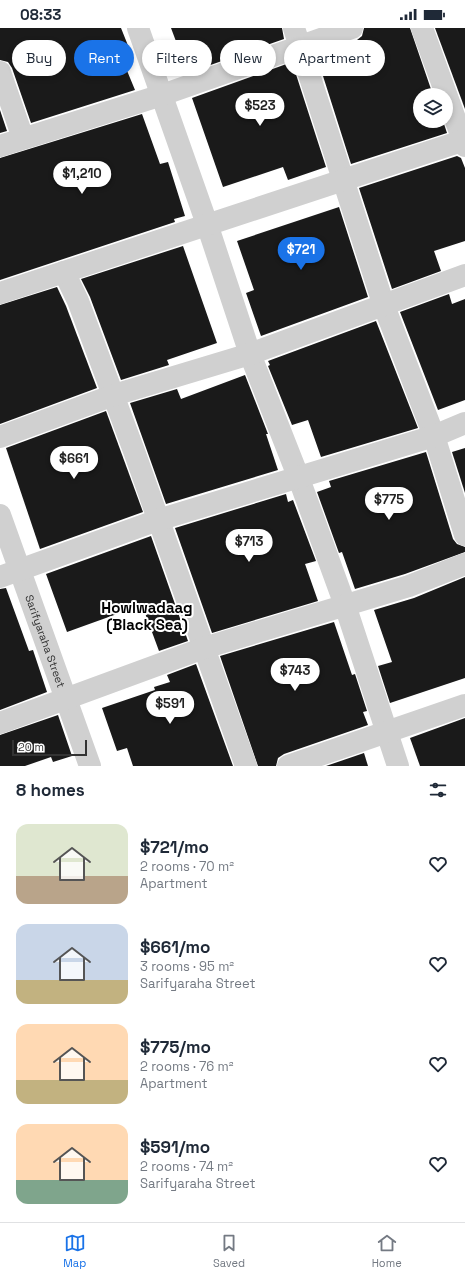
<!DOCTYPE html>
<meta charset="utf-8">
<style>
:root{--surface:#fff;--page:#f2f2f3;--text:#1f2937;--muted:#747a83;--line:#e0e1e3;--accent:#1a73e8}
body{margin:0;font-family:"Space Grotesk",sans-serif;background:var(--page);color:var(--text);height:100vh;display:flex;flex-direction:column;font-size:15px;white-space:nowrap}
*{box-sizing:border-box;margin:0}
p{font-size:13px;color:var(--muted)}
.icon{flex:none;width:22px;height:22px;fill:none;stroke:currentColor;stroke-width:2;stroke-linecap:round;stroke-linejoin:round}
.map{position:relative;height:738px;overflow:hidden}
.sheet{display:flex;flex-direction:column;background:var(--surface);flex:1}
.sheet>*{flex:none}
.top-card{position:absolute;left:12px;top:12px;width:441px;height:36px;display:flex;gap:8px}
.tools{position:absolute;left:413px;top:60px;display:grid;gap:8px}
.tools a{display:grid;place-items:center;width:40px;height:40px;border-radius:50%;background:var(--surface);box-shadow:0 2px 6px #0003;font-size:20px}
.scale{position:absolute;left:12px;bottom:10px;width:75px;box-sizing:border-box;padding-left:4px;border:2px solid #333;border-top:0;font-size:11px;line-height:14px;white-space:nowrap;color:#333;-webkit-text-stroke:3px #fff;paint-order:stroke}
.price{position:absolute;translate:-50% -34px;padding:0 9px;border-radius:14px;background:#fff;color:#222;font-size:13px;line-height:26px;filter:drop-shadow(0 1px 2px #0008)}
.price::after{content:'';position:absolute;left:50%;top:24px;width:12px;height:9px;margin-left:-6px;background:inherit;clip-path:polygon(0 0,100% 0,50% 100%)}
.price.current{background:var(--accent);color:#fff}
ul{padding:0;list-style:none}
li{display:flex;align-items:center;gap:12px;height:100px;padding:0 16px}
li span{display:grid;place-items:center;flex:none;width:112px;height:80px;border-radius:12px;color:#555}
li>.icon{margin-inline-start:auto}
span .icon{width:48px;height:48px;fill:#fffc;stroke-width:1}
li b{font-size:17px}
h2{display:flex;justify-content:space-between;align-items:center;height:48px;padding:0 16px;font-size:17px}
.pill{padding:0 14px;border-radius:18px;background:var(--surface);box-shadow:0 2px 6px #0003;font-size:14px;line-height:36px}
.pill.current{background:var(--accent);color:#fff}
.status{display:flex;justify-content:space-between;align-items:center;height:28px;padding:0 20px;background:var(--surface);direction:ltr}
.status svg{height:11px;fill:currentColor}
.tabs{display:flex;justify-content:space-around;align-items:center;height:56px;border-top:1px solid var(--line);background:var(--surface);font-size:11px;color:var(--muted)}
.tabs a{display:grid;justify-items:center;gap:2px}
.tabs .current{color:var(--accent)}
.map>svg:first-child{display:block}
.building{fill:#1a1a1a}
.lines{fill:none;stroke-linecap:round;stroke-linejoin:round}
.minor{stroke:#d0d0d0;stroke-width:22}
.labels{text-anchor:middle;stroke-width:4;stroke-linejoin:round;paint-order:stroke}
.street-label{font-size:11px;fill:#333;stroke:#fff}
.district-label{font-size:15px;font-weight:bold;fill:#000;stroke:#fff}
</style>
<div class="status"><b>08:33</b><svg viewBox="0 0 49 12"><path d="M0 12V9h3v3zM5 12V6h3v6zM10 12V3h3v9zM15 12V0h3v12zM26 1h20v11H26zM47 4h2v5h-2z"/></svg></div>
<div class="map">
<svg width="465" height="738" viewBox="0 0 465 738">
<rect width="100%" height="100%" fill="#fff"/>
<!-- building -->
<g class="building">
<polygon points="0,0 121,0 133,30 123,33 135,62 31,95 12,40 8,34 0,32"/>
<polygon points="171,0 282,0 284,11 182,47 172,18 177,16"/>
<polygon points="364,0 410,0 433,67 420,67 420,93 443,93 447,105 351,136 316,26 357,12 362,8"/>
<polygon points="435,0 465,0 465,81"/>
<polygon points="292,34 326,139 288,152 283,139 223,159 192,70"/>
<polygon points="0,82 7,103 0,105"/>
<polygon points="142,86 160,136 168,134 185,188 174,191 175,194 0,252 0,130"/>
<polygon points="457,128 461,130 465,140 465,213 434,223 441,243 392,261 359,160"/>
<polygon points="339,179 368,269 261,308 246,265 254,262 237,213"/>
<polygon points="183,218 217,315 167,332 169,337 121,352 90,269 81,251"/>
<polygon points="57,259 66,278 97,360 0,396 0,277"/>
<polygon points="449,266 452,276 465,271 465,372 438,382 400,284"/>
<polygon points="376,293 418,400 321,429 308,392 292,397 268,338 270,337 268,333"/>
<polygon points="245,347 268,406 266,406 278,442 166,476 130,375 177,361 181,371"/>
<polygon points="106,383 143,484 40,521 6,420"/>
<polygon points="465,420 465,465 452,424"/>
<polygon points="426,424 453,511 457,516 465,519 465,524 405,546 355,561 342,524 339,525 317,464 331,459 329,453"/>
<polygon points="286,466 288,474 293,472 316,533 305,536 318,573 212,605 175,500"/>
<polygon points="151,508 188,613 159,623 142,577 67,604 46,546"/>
<polygon points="465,549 465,650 390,675 378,638 392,634 374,582 414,570"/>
<polygon points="6,560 29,623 33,622 47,664 0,682 0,561"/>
<polygon points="334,594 352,647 355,646 367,683 363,684 368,697 284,726 278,730 276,738 258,738 220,628"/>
<polygon points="196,636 233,738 133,738 127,720 117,723 102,680 155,662 154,659 170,654 167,647"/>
<polygon points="58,687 72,728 53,734 51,729 25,738 0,738 0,707"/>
<polygon points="465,690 465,738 420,738 410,710"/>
<polygon points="364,725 368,738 326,738"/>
</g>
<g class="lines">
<!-- minor -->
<g class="minor">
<polyline points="138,0 207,196 250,326 298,448 345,577 398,738"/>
<polyline points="294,0 384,278 434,408 465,507"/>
<polyline points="422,0 465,118"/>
<polyline points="0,44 23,110"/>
<polyline points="0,118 162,67 352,0"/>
<polyline points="64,244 78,273 134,423 246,738"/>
<polyline points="0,265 465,112"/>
<polyline points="0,409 114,367 250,326 465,247"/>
<path id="s1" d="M 0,487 L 90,738"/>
<polyline points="0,549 158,492 434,408 465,395"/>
<polyline points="0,695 204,620 409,558 465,536"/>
<polyline points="288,738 465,677"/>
</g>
</g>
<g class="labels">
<!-- street labels -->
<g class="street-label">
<text dy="4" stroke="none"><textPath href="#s1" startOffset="134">Sarifyaraha Street</textPath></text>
</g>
<!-- district labels -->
<g class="district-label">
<text x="147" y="585">Howlwadaag<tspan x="147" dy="17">(Black Sea)</tspan></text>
</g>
</g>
</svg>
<div class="tools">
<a><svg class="icon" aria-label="layers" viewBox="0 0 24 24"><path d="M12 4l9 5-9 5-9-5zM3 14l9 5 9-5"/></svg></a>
</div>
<div class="scale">20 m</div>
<b class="price" style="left:260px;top:99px">$523</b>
<b class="price" style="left:82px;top:167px">$1,210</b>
<b class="price current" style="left:301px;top:243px">$721</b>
<b class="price" style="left:74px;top:452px">$661</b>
<b class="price" style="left:389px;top:493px">$775</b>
<b class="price" style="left:249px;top:535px">$713</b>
<b class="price" style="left:295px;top:664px">$743</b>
<b class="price" style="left:170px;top:697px">$591</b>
<div class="top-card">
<a class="pill">Buy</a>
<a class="pill current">Rent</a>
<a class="pill">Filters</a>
<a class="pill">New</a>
<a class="pill">Apartment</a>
</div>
</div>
<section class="sheet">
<h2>8 homes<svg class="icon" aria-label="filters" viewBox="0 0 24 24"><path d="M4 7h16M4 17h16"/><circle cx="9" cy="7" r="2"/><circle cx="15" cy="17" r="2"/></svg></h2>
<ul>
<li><span style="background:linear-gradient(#dfe7d0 65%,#b9a48a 0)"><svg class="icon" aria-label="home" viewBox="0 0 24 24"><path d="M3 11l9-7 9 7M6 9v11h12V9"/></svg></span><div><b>$721/mo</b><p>2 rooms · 70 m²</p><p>Apartment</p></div><svg class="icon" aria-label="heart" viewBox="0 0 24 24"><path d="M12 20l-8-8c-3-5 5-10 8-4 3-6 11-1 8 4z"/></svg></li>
<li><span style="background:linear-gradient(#c9d6e8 70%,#c2b280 0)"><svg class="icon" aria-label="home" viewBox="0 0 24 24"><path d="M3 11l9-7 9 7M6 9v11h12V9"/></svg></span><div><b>$661/mo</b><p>3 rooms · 95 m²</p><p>Sarifyaraha Street</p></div><svg class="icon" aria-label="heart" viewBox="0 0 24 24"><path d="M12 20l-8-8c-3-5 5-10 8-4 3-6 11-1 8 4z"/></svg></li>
<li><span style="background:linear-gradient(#ffd9b3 70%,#c2b280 0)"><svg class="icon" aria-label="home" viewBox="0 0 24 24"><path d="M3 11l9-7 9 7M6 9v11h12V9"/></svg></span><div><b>$775/mo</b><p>2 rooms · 76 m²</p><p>Apartment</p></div><svg class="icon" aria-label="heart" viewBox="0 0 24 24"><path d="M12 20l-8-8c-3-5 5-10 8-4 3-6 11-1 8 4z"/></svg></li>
<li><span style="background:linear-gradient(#ffd9b3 70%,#7fa58c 0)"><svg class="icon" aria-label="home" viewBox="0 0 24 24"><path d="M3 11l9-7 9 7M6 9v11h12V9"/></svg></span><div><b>$591/mo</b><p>2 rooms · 74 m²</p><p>Sarifyaraha Street</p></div><svg class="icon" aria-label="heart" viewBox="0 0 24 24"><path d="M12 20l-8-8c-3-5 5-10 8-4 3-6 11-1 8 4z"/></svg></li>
</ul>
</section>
<nav class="tabs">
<a class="current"><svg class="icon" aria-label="map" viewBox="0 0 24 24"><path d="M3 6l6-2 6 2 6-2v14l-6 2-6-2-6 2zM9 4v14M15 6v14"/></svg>Map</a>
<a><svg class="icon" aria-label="saved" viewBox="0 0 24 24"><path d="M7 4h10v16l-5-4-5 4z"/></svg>Saved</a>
<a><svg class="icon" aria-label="home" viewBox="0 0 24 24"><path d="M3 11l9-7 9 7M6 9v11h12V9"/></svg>Home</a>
</nav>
